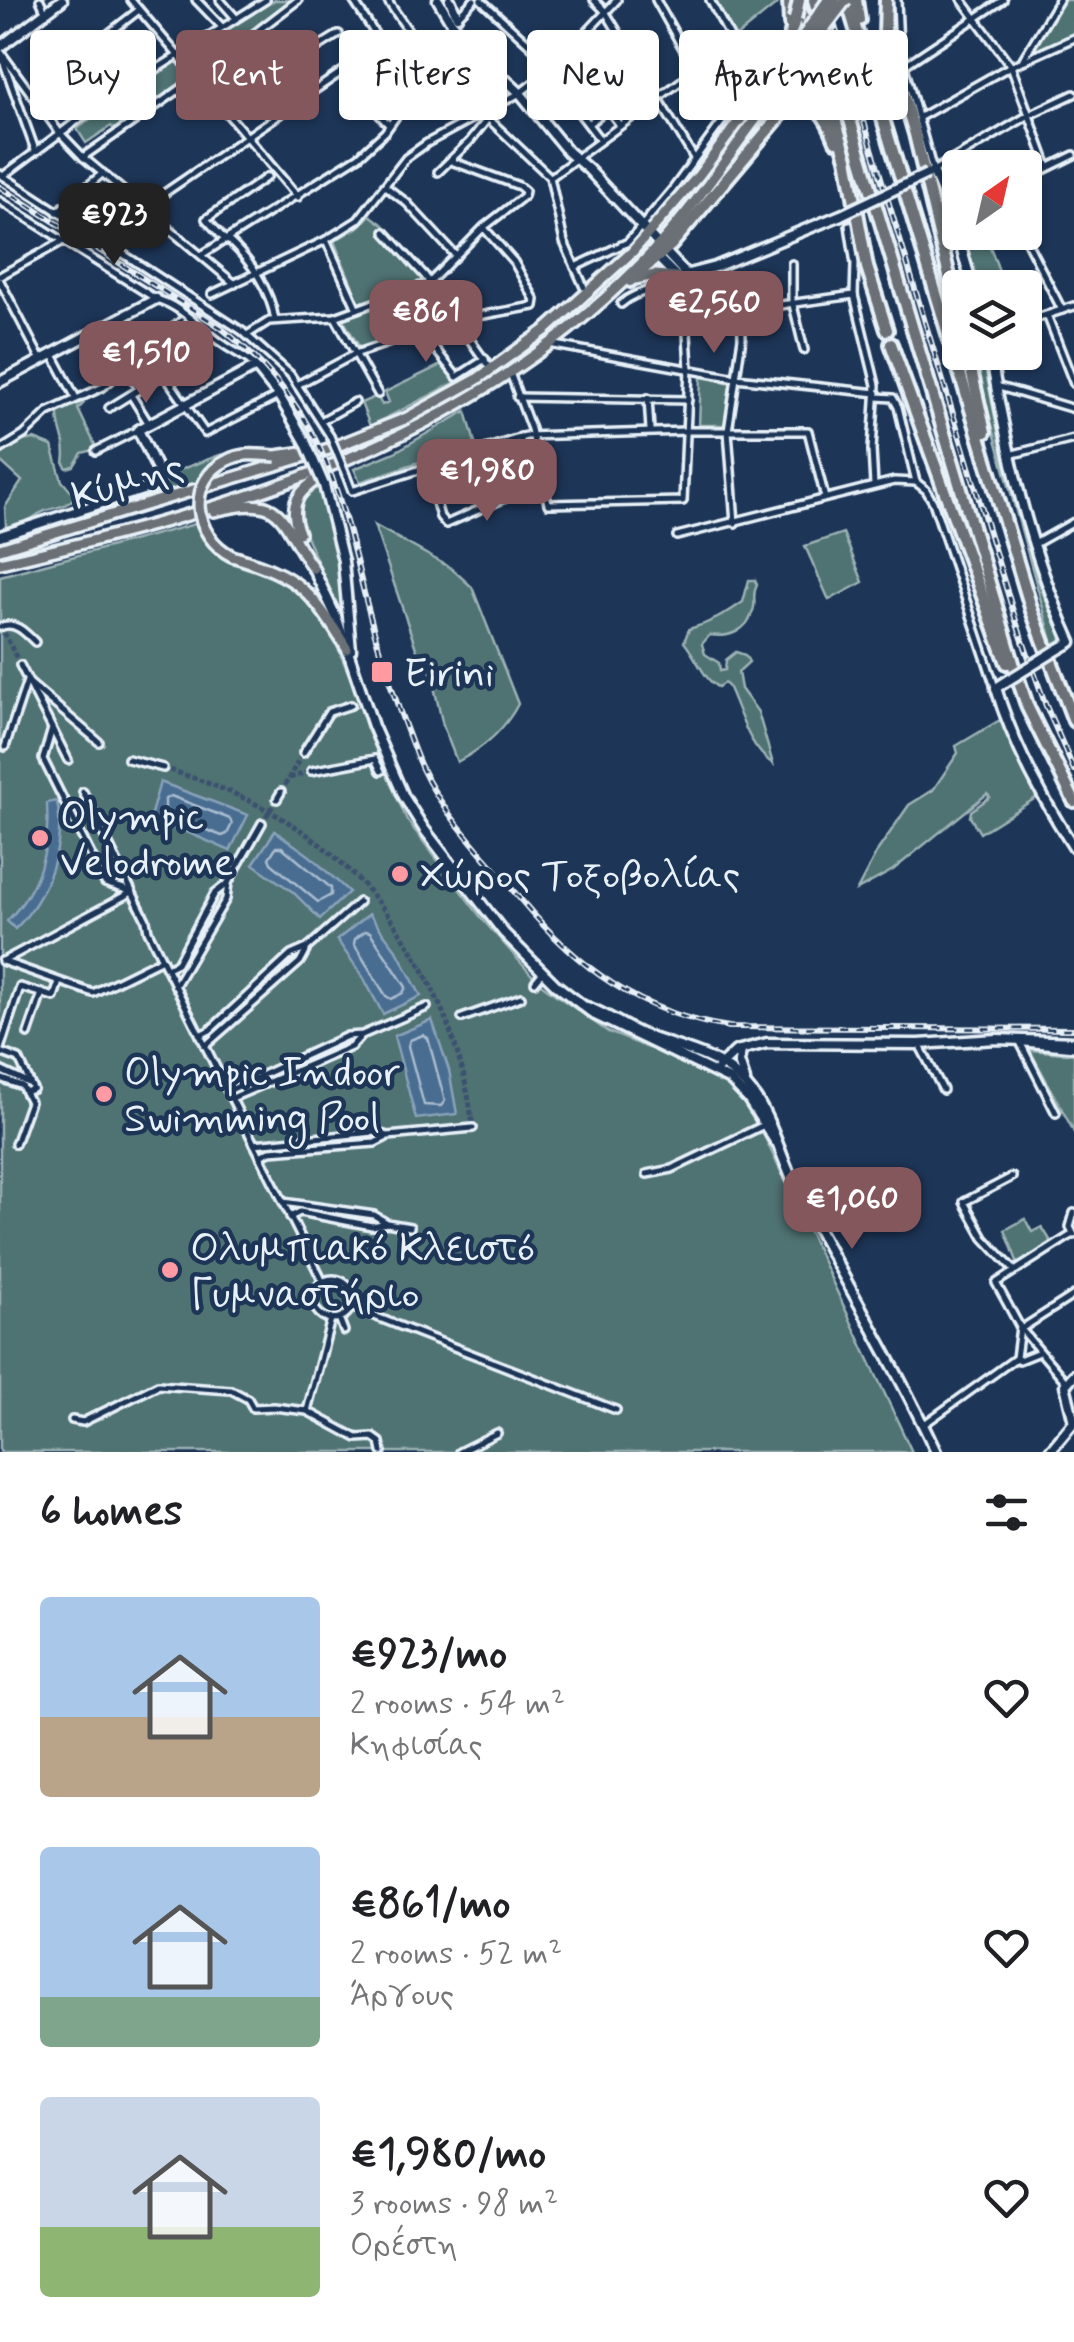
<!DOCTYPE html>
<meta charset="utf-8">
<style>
:root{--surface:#fff;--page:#f6f6f6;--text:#202124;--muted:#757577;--accent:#84575d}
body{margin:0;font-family:Mynerve,sans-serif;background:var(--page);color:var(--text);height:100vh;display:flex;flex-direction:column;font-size:38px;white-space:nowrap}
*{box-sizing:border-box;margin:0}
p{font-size:32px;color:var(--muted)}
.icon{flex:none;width:55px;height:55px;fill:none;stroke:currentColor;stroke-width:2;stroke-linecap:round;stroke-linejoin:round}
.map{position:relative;height:1452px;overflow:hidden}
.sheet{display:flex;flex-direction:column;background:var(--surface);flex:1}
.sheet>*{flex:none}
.banner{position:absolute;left:30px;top:30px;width:1015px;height:90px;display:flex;gap:20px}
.needle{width:65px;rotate:34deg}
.controls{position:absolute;left:942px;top:150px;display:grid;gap:20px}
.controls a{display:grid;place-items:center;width:100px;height:100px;border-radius:10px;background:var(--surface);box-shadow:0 2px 8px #0004;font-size:50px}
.price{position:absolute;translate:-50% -85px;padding:0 22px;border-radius:20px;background:var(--accent);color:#fff;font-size:32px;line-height:65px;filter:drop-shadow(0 2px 5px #0008)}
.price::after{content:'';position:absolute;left:50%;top:60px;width:30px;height:22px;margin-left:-15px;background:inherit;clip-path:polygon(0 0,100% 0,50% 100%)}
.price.on{background:#222;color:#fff}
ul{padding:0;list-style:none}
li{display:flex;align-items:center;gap:30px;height:250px;padding:0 40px}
li span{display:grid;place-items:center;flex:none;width:280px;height:200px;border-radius:10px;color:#555}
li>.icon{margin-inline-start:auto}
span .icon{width:120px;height:120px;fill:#fffc;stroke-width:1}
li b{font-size:42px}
h2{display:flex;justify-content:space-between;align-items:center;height:120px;padding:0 40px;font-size:42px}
.tag{padding:0 35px;border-radius:10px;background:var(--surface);box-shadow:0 2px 8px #0004;font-size:35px;line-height:90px}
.tag.on{background:var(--accent);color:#fff}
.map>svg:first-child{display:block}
.green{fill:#507272;stroke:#9cb2b5;stroke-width:2.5}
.water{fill:#4a6d91;stroke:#89a2ba;stroke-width:2.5}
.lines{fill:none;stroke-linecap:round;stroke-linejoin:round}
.shore{stroke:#a9bccf;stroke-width:2.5}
.street-tunnel{stroke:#3b516f;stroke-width:5;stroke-dasharray:5 2.5;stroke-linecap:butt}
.street-casing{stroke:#e8f1f8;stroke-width:12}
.secondary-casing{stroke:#e8f1f8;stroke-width:15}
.primary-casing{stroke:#e8f1f8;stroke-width:16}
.highway-casing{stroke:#e8f1f8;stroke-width:18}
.street{stroke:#1d3557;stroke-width:5}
.secondary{stroke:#1d3557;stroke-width:8}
.primary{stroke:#6a7074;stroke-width:9}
.highway{stroke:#6a7074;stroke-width:10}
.rail-casing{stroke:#e8f1f8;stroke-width:6}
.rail{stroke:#1d3557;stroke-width:2.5;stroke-dasharray:8;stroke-linecap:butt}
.street-bridge-casing{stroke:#e8f1f8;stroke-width:12;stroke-linecap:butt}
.secondary-bridge-casing{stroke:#e8f1f8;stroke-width:15;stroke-linecap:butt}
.primary-bridge-casing{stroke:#e8f1f8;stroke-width:16;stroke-linecap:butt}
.highway-bridge-casing{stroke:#e8f1f8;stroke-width:18;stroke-linecap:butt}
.street-bridge{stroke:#1d3557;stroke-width:5}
.secondary-bridge{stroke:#1d3557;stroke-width:8}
.primary-bridge{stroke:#6a7074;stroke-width:9}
.highway-bridge{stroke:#6a7074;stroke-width:10}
.poi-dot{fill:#ff9aa2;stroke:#1d3557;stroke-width:4}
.labels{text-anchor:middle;stroke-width:9;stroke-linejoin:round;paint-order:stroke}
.street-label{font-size:40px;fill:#e8f1f8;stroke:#1d3557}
.poi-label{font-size:40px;fill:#e8f1f8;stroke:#1d3557;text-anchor:start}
</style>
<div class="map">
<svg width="1074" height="1452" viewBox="0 0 1074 1452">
<rect width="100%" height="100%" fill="#1d3557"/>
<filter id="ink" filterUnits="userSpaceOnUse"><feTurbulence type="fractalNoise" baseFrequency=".01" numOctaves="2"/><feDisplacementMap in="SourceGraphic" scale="20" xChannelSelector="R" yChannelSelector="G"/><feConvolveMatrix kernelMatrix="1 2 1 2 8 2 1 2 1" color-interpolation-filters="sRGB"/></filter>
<g filter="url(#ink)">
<!-- green -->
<g class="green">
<polygon points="275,0 293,0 222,55 209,38"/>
<polygon points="715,0 782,0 736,37"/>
<polygon points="1062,0 1074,0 1074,35 1028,55"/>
<polygon points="175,58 189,78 114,129 111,126 86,143 77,129"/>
<polygon points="813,62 828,112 808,99 787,103 779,108 746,145 796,78"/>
<polygon points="370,215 385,226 382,231 425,281 360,304 334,241 360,226"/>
<polygon points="961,233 985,233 1005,287 978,287"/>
<polygon points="430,286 452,315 360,348 342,318"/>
<path d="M 972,353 L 982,353 C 1002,447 1016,547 1062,634 L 1062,639 L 1053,644 Z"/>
<polygon points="443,364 458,381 370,426 361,403 377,396 382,405 389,402 385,392"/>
<polygon points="701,377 732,383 725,425 699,425"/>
<path d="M 82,399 L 84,403 L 78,409 L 97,449 L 82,453 L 74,466 L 67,468 L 64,464 C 68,438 57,432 58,411 Z"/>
<polygon points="466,411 475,443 360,482 354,469 395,452"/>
<path d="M 34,439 L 52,446 L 62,481 L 75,496 C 67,508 58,506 45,511 C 28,518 31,525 6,527 L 5,507 L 22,481 L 0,461 L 0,452 L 17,442 Z"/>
<polygon points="220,455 199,482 71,519 160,488 166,482 165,475"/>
<polygon points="320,484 344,592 346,625 300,523 303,497"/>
<polygon points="195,524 206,543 223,555 293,583 326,620 353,684 367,729 407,820 483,920 538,982 608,1032 712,1073 732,1089 752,1110 912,1452 0,1452 0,576"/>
<path d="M 374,525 L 451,568 L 472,587 L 518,704 C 505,729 482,749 457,762 L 443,726 L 430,669 L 422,666 Z"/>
<polygon points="843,533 863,582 829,600 805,546"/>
<path d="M 749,580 L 755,580 L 757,585 C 751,596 757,601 753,611 C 747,632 728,638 710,635 L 702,644 L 705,654 L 719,663 L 720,671 L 725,670 L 726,660 L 736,652 L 745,655 L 749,662 L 738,672 L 741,689 L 758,712 L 773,764 C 747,746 741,713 728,686 L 724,683 L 718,687 C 705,681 695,655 684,642 L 689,629 C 711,623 726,614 743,602 Z"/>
<polygon points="1000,720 1039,796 980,833 970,817 971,811 990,797 987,794 893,870 857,890 878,850 909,805 933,790 958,753 956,746"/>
<polygon points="1030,1050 1074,1054 1074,1133 1073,1130"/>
<polygon points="1025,1219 1032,1232 1042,1227 1052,1243 1018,1264 1005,1230"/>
</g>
<!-- water -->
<g class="water">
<polygon points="160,782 248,815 230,851 189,833 149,821"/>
<path d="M 57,801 C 66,847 47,897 15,929 L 7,921 C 40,887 50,849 47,803 Z"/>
<polygon points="275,831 310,856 349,892 320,919 293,892 253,864"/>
<polygon points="369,914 397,951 421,996 383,1014 363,977 337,940"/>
<polygon points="432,1020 449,1070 457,1114 416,1119 394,1036"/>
</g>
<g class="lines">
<!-- shore -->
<g class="shore">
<polygon points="171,796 230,819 232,824 227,834 222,836 165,814 165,799"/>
<polygon points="276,847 282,847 331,888 331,895 318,902 271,863 269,858"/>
<polygon points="365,931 370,932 406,987 403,993 391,999 386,996 354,944 355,939"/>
<polygon points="423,1035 428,1038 445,1101 441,1106 424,1105 408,1046 410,1040"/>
</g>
<!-- street-tunnel -->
<g class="street-tunnel">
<polyline points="1,626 20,665"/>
<path d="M 163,768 C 209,782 255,800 296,827 C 395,892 460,1013 473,1128"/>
<polyline points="290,778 311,771"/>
<polyline points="281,792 303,753"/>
<polyline points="262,823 277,799"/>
</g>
<!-- street casing -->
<g class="street-casing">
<g id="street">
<polyline points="40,0 46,13"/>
<polyline points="131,0 298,197"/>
<polyline points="196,0 221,26"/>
<polyline points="220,0 235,17"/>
<polyline points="353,0 413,92"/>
<polyline points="387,0 432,65 550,177 564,242 584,287"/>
<polyline points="481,0 554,67"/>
<polyline points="594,0 605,11 694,158"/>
<polyline points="656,0 695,70"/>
<polyline points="897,0 899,48 933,171 1029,115 1074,94"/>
<polyline points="962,0 1011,66 1048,167"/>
<polyline points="458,16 474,0"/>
<polyline points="0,51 59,132 83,157 235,284"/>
<polyline points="567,53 620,125"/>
<polyline points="1,55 35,150"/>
<polyline points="1023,59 1059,0"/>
<polyline points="905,65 1003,0"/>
<polyline points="548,72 600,140"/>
<polyline points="340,73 389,125"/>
<polyline points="32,93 139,10"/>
<polyline points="221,107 339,34"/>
<polyline points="920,117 1005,69 1074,38"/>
<polyline points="588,124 608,108"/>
<polyline points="83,157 196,78 298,0"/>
<polyline points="438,172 470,141 497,107"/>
<polyline points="0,174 242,331 290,374 330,436"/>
<polyline points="3,176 90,111 266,0"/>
<polyline points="551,177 734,42"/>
<polyline points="1025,179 1074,155"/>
<polyline points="385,186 407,203 456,256"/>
<path d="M 0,201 L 156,299 C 182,306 201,330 223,344 C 235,353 245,355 256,367"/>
<polyline points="144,207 381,45"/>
<polyline points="57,212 103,173"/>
<polyline points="849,225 855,264 854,295 876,385 872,450 874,485"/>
<polyline points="385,232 425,276 490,368"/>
<polyline points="1022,232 1062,310"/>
<path d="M 228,240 C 251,261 270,289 275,320"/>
<polyline points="326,240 357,309"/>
<polyline points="226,241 206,219 267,177"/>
<polyline points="203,254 359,156 385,132 432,65"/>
<polyline points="792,264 792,301 804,350"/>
<polyline points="575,267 628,242 672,190 746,89 749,72 710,0"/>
<polyline points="0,276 63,241"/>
<polyline points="0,281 40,358"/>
<polyline points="212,294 326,240 358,220 406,158 427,143 520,93 554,67 617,0"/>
<path d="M 621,304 C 637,289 658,292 675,279"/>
<polyline points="1047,315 1074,384"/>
<polyline points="335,317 378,394"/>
<polyline points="685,318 854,295"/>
<polyline points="1025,322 1074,306"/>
<polyline points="422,332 457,377 485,359"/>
<polyline points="247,335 269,321 335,317 429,283 484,227 524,196 525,191 519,186 451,161"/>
<polyline points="549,344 736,378 877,393"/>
<polyline points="52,353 76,398"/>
<polyline points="143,354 164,374 205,433 278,396"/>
<polyline points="126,370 140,389"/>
<polyline points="510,373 531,429 548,504 683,501 689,369 685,298 687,275"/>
<polyline points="297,385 355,354 456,320 534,306 535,300 514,262 484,228"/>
<polyline points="996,386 1074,409"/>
<polyline points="131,395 149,424"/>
<polyline points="517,397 688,400"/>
<polyline points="877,397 893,398 898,407 916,482"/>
<polyline points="648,398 650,430"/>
<polyline points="109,408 164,374"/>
<polyline points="321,421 355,402"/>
<polyline points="0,450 24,435 48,412 103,387 181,321"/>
<polyline points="96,451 138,430"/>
<polyline points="1009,455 1074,439"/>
<polyline points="426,466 440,517 446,524 526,489 529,480 520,437"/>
<polyline points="346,475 352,491 526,436 686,431 808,431 825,498"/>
<polyline points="916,482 926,490 933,502 995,687"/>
<polyline points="735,523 728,431 742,338 741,309"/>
<polyline points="677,536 894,481 916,482"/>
<polyline points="1033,545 1074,522"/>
<path d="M 0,627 C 14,620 25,632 35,642"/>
<polyline points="20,665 68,760"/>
<polyline points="52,729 43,759 105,883 130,891"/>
<polyline points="5,747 27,681 99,742"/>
<polyline points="303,753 329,712 351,705"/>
<polyline points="128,759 163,768"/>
<polyline points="311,771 375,759 381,771"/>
<polyline points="83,792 146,920 148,931 323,1282"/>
<polyline points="277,799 281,792"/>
<polyline points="2,961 93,993 162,959"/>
<polyline points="3,961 130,893"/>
<polyline points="167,968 177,963 215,893 228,883 262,823"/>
<polyline points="535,982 543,972"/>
<polyline points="175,986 226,899 228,883"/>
<polyline points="462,1018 521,997"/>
<polyline points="28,1034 42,993"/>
<polyline points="200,1035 210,1030 291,955 307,948 359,902"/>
<polyline points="1020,1042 1056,1113"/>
<polyline points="1025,1043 1074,1048"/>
<polyline points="919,1044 943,1090"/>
<polyline points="205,1046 300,962 306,951"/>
<polyline points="0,1049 20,987 54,997 59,982"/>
<polyline points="0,1052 19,1059 33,1089"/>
<polyline points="0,1070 28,1083"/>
<polyline points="0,1078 22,1086 25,1092 33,1089"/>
<polyline points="228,1091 347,1036 362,1035 427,1007"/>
<polyline points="232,1098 351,1047 360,1037"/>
<polyline points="15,1144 30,1102 25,1092"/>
<polyline points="254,1144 374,1132 388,1136 473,1128"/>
<polyline points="260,1156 270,1151 375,1143 385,1138"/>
<polyline points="647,1174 672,1169 764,1125"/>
<polyline points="1012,1177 964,1202 984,1238 1014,1270"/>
<polyline points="283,1202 374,1215 387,1223 410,1227"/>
<polyline points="1074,1213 1070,1227 1074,1235"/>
<polyline points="290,1217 300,1212 372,1226 387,1223"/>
<circle cx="333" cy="1299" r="20"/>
<polyline points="351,1307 616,1410"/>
<polyline points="339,1318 344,1331"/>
<polyline points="1016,1358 1019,1360 1039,1352"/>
<polyline points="1066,1382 1021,1329 1074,1295"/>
<polyline points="307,1411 331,1319"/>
<polyline points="72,1420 83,1422 158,1385 231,1390 248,1399 253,1408 274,1407 307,1411 357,1438 373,1437 380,1442 382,1452"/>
<polyline points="923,1425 1016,1358 1020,1327 996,1283 1073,1234"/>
<polyline points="459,1452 497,1433"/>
</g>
</g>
<!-- secondary casing -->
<g class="secondary-casing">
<g id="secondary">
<polyline points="438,0 451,22 481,57 520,93 568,152 588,169 687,275"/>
<polyline points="450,0 457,16"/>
<polyline points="0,47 62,0"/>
<polyline points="927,174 933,171 952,216 973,288"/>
<polyline points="656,256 677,277 715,267 841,215"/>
<path d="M 990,352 C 1007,452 1029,550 1071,642 L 1057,650"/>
<polyline points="0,382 156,299"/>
<polyline points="324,485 343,561 351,650"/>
<polyline points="0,536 158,485 160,475 138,430 256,367 279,396 305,441"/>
<polyline points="313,568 337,619 373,726 404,797 424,829 504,933 556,985 595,1015 730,1080 748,1099 775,1141"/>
<path d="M 1010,679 L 996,688 C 1013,745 1042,798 1074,848"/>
<path d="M 587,1007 C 606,1014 623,1026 641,1034 C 673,1047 713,1053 738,1077 C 771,1107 777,1151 797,1190 C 843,1278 894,1362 936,1452"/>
<polyline points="741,1051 739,1062 745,1080"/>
<polyline points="719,1067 736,1051 767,1043 919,1044 997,1039 1074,1042"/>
<polyline points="1049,1452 1074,1422 1065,1385 1074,1375"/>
</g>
</g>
<!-- primary casing -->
<g class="primary-casing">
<g id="primary">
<polyline points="772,77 801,39"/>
<polyline points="635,279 655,275 677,277"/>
<polyline points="276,456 305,452"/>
<path d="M 214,511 C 287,492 278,520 313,568"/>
<path d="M 299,533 C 287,503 299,490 325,474"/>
<polyline points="0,549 332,448 407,418 476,380 547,329 632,252 699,175 760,93"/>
<path d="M 232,556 C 300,577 310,589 347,649"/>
<path d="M 0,563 C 237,508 459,446 637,268 C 686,220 723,162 764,108"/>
</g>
</g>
<!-- highway casing -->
<g class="highway-casing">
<g id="highway">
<polyline points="789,0 790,24"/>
<polyline points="814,0 1017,676 1028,708 1074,801"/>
<polyline points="847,0 1032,611 1074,721"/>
<polyline points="856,0 859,20"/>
<polyline points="886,0 885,34 915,134 960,322"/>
<polyline points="798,1 847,158 867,267 887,330"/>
<polyline points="757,97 790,37 795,19"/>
<polyline points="761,111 803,46"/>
<path d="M 630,281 L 671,245 L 789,105 C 817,97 827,118 836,141"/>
<polyline points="891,344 1007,663"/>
<polyline points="967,352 985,432"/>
</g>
</g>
<!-- street -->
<use href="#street" class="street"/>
<!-- secondary -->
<use href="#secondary" class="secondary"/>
<!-- primary -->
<use href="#primary" class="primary"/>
<!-- highway -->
<use href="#highway" class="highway"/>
<!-- rail casing -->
<g class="rail-casing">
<g id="rail">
<polyline points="827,0 1017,624 1046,706 1074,770"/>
<path d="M 0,187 L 220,327 C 319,406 336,476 364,593 C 377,646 395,701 415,752 C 435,808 484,854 521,900 C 577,967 640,1014 729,1027 L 1074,1029"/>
</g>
</g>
<!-- rail -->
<use href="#rail" class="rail"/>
<!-- street-bridge casing -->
<g class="street-bridge-casing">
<polyline id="street-bridge" points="330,436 346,475"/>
</g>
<!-- secondary-bridge casing -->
<g class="secondary-bridge-casing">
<g id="secondary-bridge">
<polyline points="841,215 927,174"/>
<polyline points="305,441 324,485"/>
<polyline points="1010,679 1057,650"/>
</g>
</g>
<!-- primary-bridge casing -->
<g class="primary-bridge-casing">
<g id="primary-bridge">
<polyline points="801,39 828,0"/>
<polyline points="805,54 846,0"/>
<path d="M 232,556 C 193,537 185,480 228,460 C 243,452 260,455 276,456"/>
</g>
</g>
<!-- highway-bridge casing -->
<g class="highway-bridge-casing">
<g id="highway-bridge">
<polyline points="795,19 799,0"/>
<polyline points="803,46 835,0"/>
</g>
</g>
<!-- street-bridge -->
<use href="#street-bridge" class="street-bridge"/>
<!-- secondary-bridge -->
<use href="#secondary-bridge" class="secondary-bridge"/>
<!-- primary-bridge -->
<use href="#primary-bridge" class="primary-bridge"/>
<!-- highway-bridge -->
<use href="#highway-bridge" class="highway-bridge"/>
</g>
</g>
<!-- markers -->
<g class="poi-dot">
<rect x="370" y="660" width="24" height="24" rx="5"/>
<circle cx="40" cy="838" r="10"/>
<circle cx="400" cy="874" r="10"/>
<circle cx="104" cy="1094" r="10"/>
<circle cx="170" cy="1270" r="10"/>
</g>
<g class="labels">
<!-- street labels -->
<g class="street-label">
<text transform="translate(127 480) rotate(-17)" y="14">Κύμης</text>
</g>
<!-- poi labels -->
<g class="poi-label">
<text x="404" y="686">Eirini</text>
<text x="60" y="829">Olympic<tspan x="60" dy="46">Velodrome</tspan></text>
<text x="420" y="888">Χώρος Τοξοβολίας</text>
<text x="124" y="1085">Olympic Indoor<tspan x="124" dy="46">Swimming Pool</tspan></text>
<text x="190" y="1261">Ολυμπιακό Κλειστό<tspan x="190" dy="46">Γυμναστήριο</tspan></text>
</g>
</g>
</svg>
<div class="controls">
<a><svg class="needle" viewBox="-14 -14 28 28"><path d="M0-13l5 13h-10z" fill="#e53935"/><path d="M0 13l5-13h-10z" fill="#757577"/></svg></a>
<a><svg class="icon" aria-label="layers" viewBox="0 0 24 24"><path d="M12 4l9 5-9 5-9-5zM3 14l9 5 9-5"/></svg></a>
</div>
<b class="price on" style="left:114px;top:268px">€923</b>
<b class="price" style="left:714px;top:356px">€2,560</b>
<b class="price" style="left:426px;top:365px">€861</b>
<b class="price" style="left:146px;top:406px">€1,510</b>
<b class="price" style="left:487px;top:524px">€1,980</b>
<b class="price" style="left:852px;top:1252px">€1,060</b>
<div class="banner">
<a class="tag">Buy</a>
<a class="tag on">Rent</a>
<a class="tag">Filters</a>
<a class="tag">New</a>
<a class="tag">Apartment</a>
</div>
</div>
<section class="sheet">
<h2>6 homes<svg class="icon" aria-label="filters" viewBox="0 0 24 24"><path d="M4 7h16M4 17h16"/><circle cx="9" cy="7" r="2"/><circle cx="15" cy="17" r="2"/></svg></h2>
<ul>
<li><span style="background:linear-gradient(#a9c7e8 60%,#b9a48a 0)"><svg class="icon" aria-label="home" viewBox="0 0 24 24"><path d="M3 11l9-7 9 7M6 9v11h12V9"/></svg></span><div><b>€923/mo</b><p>2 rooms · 54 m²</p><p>Κηφισίας</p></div><svg class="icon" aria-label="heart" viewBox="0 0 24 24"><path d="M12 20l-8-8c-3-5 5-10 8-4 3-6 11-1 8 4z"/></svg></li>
<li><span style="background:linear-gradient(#a9c7e8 75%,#7fa58c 0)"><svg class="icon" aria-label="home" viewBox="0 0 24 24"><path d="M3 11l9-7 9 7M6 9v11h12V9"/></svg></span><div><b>€861/mo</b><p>2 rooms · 52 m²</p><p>Άργους</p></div><svg class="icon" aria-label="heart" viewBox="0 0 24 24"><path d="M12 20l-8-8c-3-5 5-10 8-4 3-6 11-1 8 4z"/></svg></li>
<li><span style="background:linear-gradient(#c9d6e8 65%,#8fb573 0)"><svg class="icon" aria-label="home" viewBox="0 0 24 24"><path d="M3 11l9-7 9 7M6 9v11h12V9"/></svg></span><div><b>€1,980/mo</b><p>3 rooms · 98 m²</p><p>Ορέστη</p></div><svg class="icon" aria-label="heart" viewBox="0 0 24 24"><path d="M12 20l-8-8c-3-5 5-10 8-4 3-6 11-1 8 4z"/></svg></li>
</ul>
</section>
